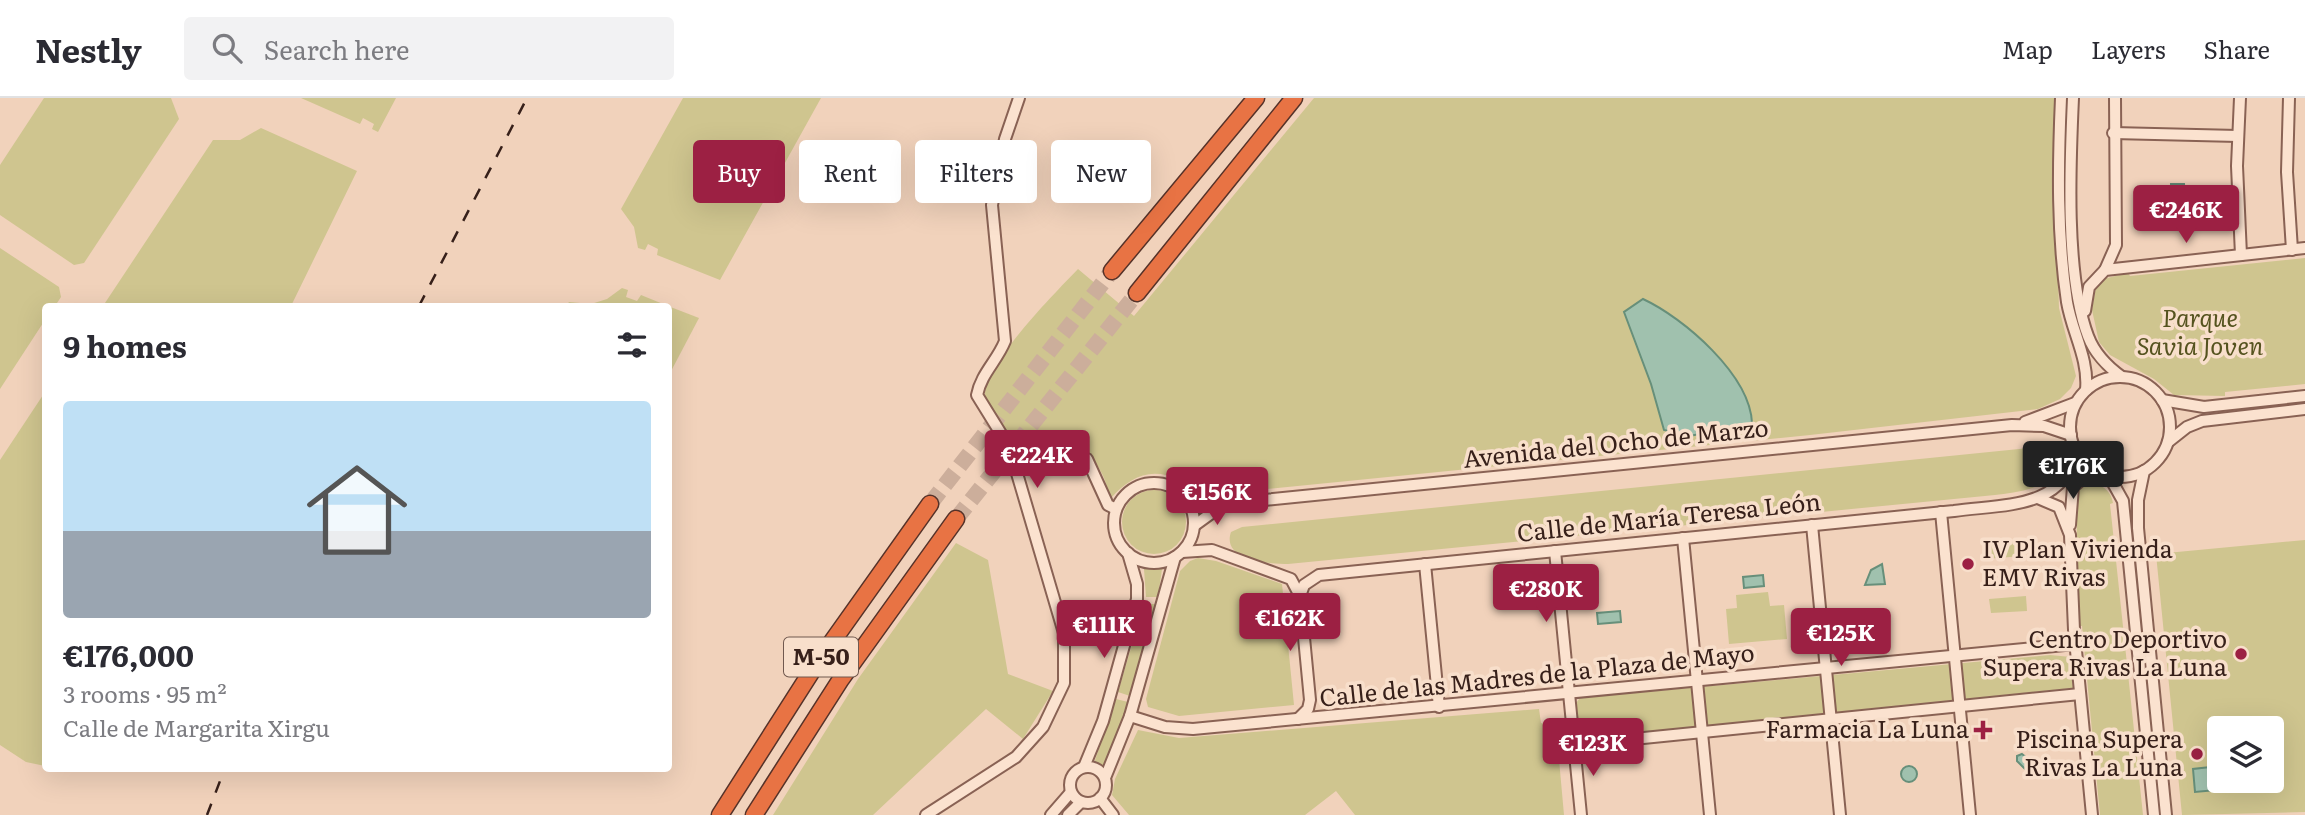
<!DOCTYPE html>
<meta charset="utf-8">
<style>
:root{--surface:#fff;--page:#f2f2f3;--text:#2b2b33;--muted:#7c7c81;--line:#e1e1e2;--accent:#9c2043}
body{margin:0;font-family:Literata,serif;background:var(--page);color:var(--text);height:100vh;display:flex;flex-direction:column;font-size:26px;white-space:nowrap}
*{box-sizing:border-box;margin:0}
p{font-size:23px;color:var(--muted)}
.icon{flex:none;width:38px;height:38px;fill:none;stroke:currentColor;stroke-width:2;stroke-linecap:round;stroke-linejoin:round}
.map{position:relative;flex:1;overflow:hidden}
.side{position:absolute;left:42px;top:205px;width:630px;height:469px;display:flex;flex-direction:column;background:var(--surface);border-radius:7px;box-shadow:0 7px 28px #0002}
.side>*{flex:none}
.banner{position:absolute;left:693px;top:42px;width:665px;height:63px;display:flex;gap:14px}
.fabs{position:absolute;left:2207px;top:618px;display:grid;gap:14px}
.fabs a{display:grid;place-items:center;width:77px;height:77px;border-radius:7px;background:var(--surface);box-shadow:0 7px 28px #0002;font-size:35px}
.price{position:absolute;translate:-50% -60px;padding:0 16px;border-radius:7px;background:var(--accent);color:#fff;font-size:23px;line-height:46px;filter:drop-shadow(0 2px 4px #0008)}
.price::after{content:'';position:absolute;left:50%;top:42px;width:21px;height:16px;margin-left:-10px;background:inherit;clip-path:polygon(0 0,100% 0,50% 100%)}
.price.current{background:#222;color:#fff}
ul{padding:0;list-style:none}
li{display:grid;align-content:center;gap:14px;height:371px;padding:0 21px}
li span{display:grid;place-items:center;height:217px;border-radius:7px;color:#555}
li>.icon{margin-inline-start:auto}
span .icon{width:126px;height:126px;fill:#fffc;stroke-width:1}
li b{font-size:30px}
h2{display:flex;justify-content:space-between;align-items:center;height:84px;padding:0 21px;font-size:30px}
.pill{padding:0 24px;border-radius:7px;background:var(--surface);box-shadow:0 7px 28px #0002;font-size:24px;line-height:63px}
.pill.current{background:var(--accent);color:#fff}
header{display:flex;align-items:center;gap:42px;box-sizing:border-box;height:98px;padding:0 35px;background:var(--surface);border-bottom:2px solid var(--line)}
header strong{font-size:33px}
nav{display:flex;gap:38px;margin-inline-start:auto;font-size:24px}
.search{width:490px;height:63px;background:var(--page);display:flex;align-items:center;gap:18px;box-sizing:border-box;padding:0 24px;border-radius:7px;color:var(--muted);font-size:26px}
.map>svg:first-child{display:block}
.green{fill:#cfc58f;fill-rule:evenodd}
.water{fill:#a0c1ae;stroke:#678f7a;stroke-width:2}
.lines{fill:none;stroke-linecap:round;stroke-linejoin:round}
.highway-tunnel{stroke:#ccae9b;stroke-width:16;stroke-dasharray:16 8;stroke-linecap:butt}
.minor-casing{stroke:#896254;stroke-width:14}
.highway-casing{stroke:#563229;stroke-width:19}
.minor{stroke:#fbe2cf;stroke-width:10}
.highway{stroke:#e87344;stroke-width:16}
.rail{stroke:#37201a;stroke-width:2.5;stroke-dasharray:12 12;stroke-linecap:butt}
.poi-dot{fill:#9c2043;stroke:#f8dfcb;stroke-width:2.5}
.labels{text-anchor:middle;stroke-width:7;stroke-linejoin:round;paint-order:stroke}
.shield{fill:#f8dfcb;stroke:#71594f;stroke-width:2}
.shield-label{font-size:23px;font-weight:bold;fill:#37201a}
.park-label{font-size:24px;font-style:italic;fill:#55531f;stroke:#f8dfcb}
.street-label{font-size:24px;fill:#37201a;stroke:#f8dfcb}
.poi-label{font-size:24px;fill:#37201a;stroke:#f8dfcb;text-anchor:end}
</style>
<header>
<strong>Nestly</strong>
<div class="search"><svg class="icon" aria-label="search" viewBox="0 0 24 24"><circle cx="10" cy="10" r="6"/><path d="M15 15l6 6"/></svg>Search here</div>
<nav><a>Map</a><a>Layers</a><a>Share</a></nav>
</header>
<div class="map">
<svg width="2305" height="717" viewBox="0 0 2305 717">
<rect width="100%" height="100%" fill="#f1d2bb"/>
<!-- green -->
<g class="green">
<polygon points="44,0 171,0 179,21 84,165 74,167 0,117 0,67"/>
<polygon points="301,0 396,0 378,34 372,31 374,26 363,20 360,26"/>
<polygon points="683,0 821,0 720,182 657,157 658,151 648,146 645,152 638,150 634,129 621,111"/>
<path d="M 1314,0 L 2057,0 L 2055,75 L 2059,210 L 2076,278 L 2071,290 L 2060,301 L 2038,311 L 1810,337 L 1208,397 C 1196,395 1190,387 1179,382 C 1151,368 1130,379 1111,400 C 1107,392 1106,382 1101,374 C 1083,338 1056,351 1027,364 L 1017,355 L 985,301 C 981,269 1054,196 1078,171 L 1134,218 ZM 1625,214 L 1752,325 L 1664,332 L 1651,286 Z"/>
<polygon points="261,30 357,73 291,208 103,208 213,42 240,42"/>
<polygon points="0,150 59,189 61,199 55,208 46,208 45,222 0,291"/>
<polygon points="2305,160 2305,286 2225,294 2225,298 2174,297 2154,281 2110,257 2099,244 2092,212 2096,189 2103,181 2128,175 2130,178"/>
<polygon points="622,190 628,192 626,199 637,203 641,197 668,208 566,208 569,204 591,206 607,201"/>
<polygon points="668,208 699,220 669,277 668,277"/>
<polygon points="45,294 46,668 45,668 26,664 0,647 0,362"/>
<path d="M 2038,349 L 2056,351 L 2062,356 C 2066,389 2018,394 1995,397 L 1288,466 C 1270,466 1221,463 1231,434 L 1242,429 Z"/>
<path d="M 2095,385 C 2105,389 2111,394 2113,405 L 2110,406 L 2143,717 L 2100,717 L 2082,528 L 2079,528 L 2076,397 L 2085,386 Z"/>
<circle cx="1154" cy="424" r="32"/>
<path d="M 2305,442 L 2305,714 L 2182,717 L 2156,456 ZM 2219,630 L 2272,630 L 2272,682 L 2219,682 Z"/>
<polygon points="2020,443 2022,458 1986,461 1984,446"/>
<polygon points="956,445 988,462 1008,576 1053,593 1023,641 986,611 873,717 773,717 858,581"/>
<polygon points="1198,460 1216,463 1282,486 1294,607 1179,618 1148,609 1146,601 1180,473 1190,463"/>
<polygon points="1144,471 1162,471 1158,499 1146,499"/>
<polygon points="1768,494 1770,508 1784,507 1787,541 1729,546 1726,511 1737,510 1736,497"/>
<polygon points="2026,498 2027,513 1991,515 1989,501"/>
<polygon points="1144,506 1156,506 1130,598 1118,594"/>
<polygon points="2050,557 2071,559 2073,590 1583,640 1578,636 1576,605 1580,600"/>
<polygon points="1116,601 1128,604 1104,671 1094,665"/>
<polygon points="1539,611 1541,625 1556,628 1564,717 1355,717 1336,693 1305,717 1129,717 1112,697 1115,681 1138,632 1179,640"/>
</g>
<!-- water -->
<g class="water">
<polygon points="2171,86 2184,86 2185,107 2172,108"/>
<path d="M 1643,201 C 1684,220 1750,277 1752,325 L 1690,338 L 1664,332 L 1651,286 L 1624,214 Z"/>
<polygon points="1882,466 1885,486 1865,487 1871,472"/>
<polygon points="1763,477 1764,488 1744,490 1743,479"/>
<polygon points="1620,513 1621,524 1598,526 1597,515"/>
<polygon points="2022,656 2036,667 2035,672 2026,672 2017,663 2017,658"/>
<circle cx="1909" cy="676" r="8"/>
<polygon points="2219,668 2219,682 2226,683 2227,691 2195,694 2193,671"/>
</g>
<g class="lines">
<!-- highway-tunnel -->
<g class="highway-tunnel">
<polyline points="930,406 1112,173"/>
<polyline points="956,421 1137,195"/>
</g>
<!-- minor casing -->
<g class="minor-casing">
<g id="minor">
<path d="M 2061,0 C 2058,68 2057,137 2067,204 C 2072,234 2089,261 2086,292"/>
<path d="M 2073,0 C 2070,66 2065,177 2088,238 C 2094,254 2108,269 2122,279"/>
<polyline points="2240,0 2237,68 2241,157"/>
<polyline points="2289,0 2287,74 2292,152"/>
<polyline points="2113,35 2238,38"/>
<polyline points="2105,172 2116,147 2115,0"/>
<polyline points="2085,213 2089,189 2105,172 2305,150"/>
<circle cx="2120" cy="329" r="50"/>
<polyline points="2162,302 2204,309 2305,298"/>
<polyline points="2025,324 2075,305"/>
<polyline points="2168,344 2187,329 2202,323 2305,311"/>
<polyline points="1016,372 1078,359 1087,361 1108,407 1116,411"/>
<polyline points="2144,373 2138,402 2138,430 2166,717"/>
<polyline points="2109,378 2123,403 2154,717"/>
<circle cx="1154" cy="425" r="40"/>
<polyline points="1187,401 1224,406 2012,327 2044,328 2071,337"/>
<polyline points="2040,401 2059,409 2070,437 2074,532 2092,717"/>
<polyline points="1941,414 1970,717"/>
<polyline points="1195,427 1224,406"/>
<polyline points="1812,427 1840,717"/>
<polyline points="2070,427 2073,389 2086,378 2098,374"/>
<polyline points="1683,440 1710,717"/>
<polyline points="1555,453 1581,717"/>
<polyline points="1182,454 1212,452 1291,481 1300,498 1310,602 1308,611 1298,621"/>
<polyline points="1425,466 1439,609"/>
<path d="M 1300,498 L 1304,487 L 1319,477 L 1954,413 C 2002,406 2063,412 2076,354"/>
<polyline points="1130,618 1165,629 1193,631 2075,546"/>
<polyline points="1574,647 2080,596"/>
<polyline points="1084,669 1103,623 1137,501 1137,486 1128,455"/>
<circle cx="1088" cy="687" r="18"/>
<polyline points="1105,680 1130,618 1175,459"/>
<polyline points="1100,700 1113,717"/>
<path d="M 926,717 L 1016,659 L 1043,629 L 1064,585 L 1064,535 L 1016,372 L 1003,339 L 977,297 C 981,276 997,263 1005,243 L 992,107 L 1005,41 L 1019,0"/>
<polyline points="1051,717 1071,694"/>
<polyline points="1068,717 1081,704"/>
</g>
</g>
<!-- highway casing -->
<g class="highway-casing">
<g id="highway">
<polyline points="1112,173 1256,0"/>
<polyline points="1137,195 1294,0"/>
<polyline points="720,717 817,565 930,406"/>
<polyline points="754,717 841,581 956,421"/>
</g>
</g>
<!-- minor -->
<use href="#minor" class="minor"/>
<!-- highway -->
<use href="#highway" class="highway"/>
<!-- rail -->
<g class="rail">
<polyline points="419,208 527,0"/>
<polyline points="207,717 225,670"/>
</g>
</g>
<!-- markers -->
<g class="poi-dot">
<circle cx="1968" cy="466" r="7"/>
<circle cx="2241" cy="556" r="7"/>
<path d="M1979.5 621.5h7v7h7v7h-7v7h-7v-7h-7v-7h7z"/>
<circle cx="2197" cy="656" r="7"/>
</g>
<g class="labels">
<!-- shield labels -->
<rect class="shield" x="784" y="539.5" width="74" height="39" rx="5"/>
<g class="shield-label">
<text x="821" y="567">M-50</text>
</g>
<!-- park labels -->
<g class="park-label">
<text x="2200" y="229">Parque<tspan x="2200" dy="28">Savia Joven</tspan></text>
</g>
<!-- street labels -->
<g class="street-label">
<text transform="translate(1616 346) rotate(-6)" y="8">Avenida del Ocho de Marzo</text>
<text transform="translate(1669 420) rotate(-6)" y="8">Calle de María Teresa León</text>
<text transform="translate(1537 578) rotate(-6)" y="8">Calle de las Madres de la Plaza de Mayo</text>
</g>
<!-- poi labels -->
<g class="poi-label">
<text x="1982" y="460" text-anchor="start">IV Plan Vivienda<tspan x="1982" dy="28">EMV Rivas</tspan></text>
<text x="2227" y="550">Centro Deportivo<tspan x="2227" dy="28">Supera Rivas La Luna</tspan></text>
<text x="1969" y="640">Farmacia La Luna</text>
<text x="2183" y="650">Piscina Supera<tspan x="2183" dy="28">Rivas La Luna</tspan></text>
</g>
</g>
</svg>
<div class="fabs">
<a><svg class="icon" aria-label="layers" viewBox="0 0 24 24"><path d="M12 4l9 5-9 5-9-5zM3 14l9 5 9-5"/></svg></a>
</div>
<b class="price" style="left:2186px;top:147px">€246K</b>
<b class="price" style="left:1037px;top:392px">€224K</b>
<b class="price current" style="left:2073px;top:403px">€176K</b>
<b class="price" style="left:1217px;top:429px">€156K</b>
<b class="price" style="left:1546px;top:526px">€280K</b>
<b class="price" style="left:1290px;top:555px">€162K</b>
<b class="price" style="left:1104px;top:562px">€111K</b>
<b class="price" style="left:1841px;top:570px">€125K</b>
<b class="price" style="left:1593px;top:680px">€123K</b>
<div class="banner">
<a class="pill current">Buy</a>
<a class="pill">Rent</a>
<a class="pill">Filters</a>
<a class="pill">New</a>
</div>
<section class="side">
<h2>9 homes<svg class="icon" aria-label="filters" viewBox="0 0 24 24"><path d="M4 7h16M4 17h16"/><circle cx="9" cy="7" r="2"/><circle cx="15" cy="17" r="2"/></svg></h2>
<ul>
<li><span style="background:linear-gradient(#bfe0f5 60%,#9aa5b1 0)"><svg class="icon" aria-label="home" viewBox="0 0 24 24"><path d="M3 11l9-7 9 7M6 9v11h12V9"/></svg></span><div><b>€176,000</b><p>3 rooms · 95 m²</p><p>Calle de Margarita Xirgu</p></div></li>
</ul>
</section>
</div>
